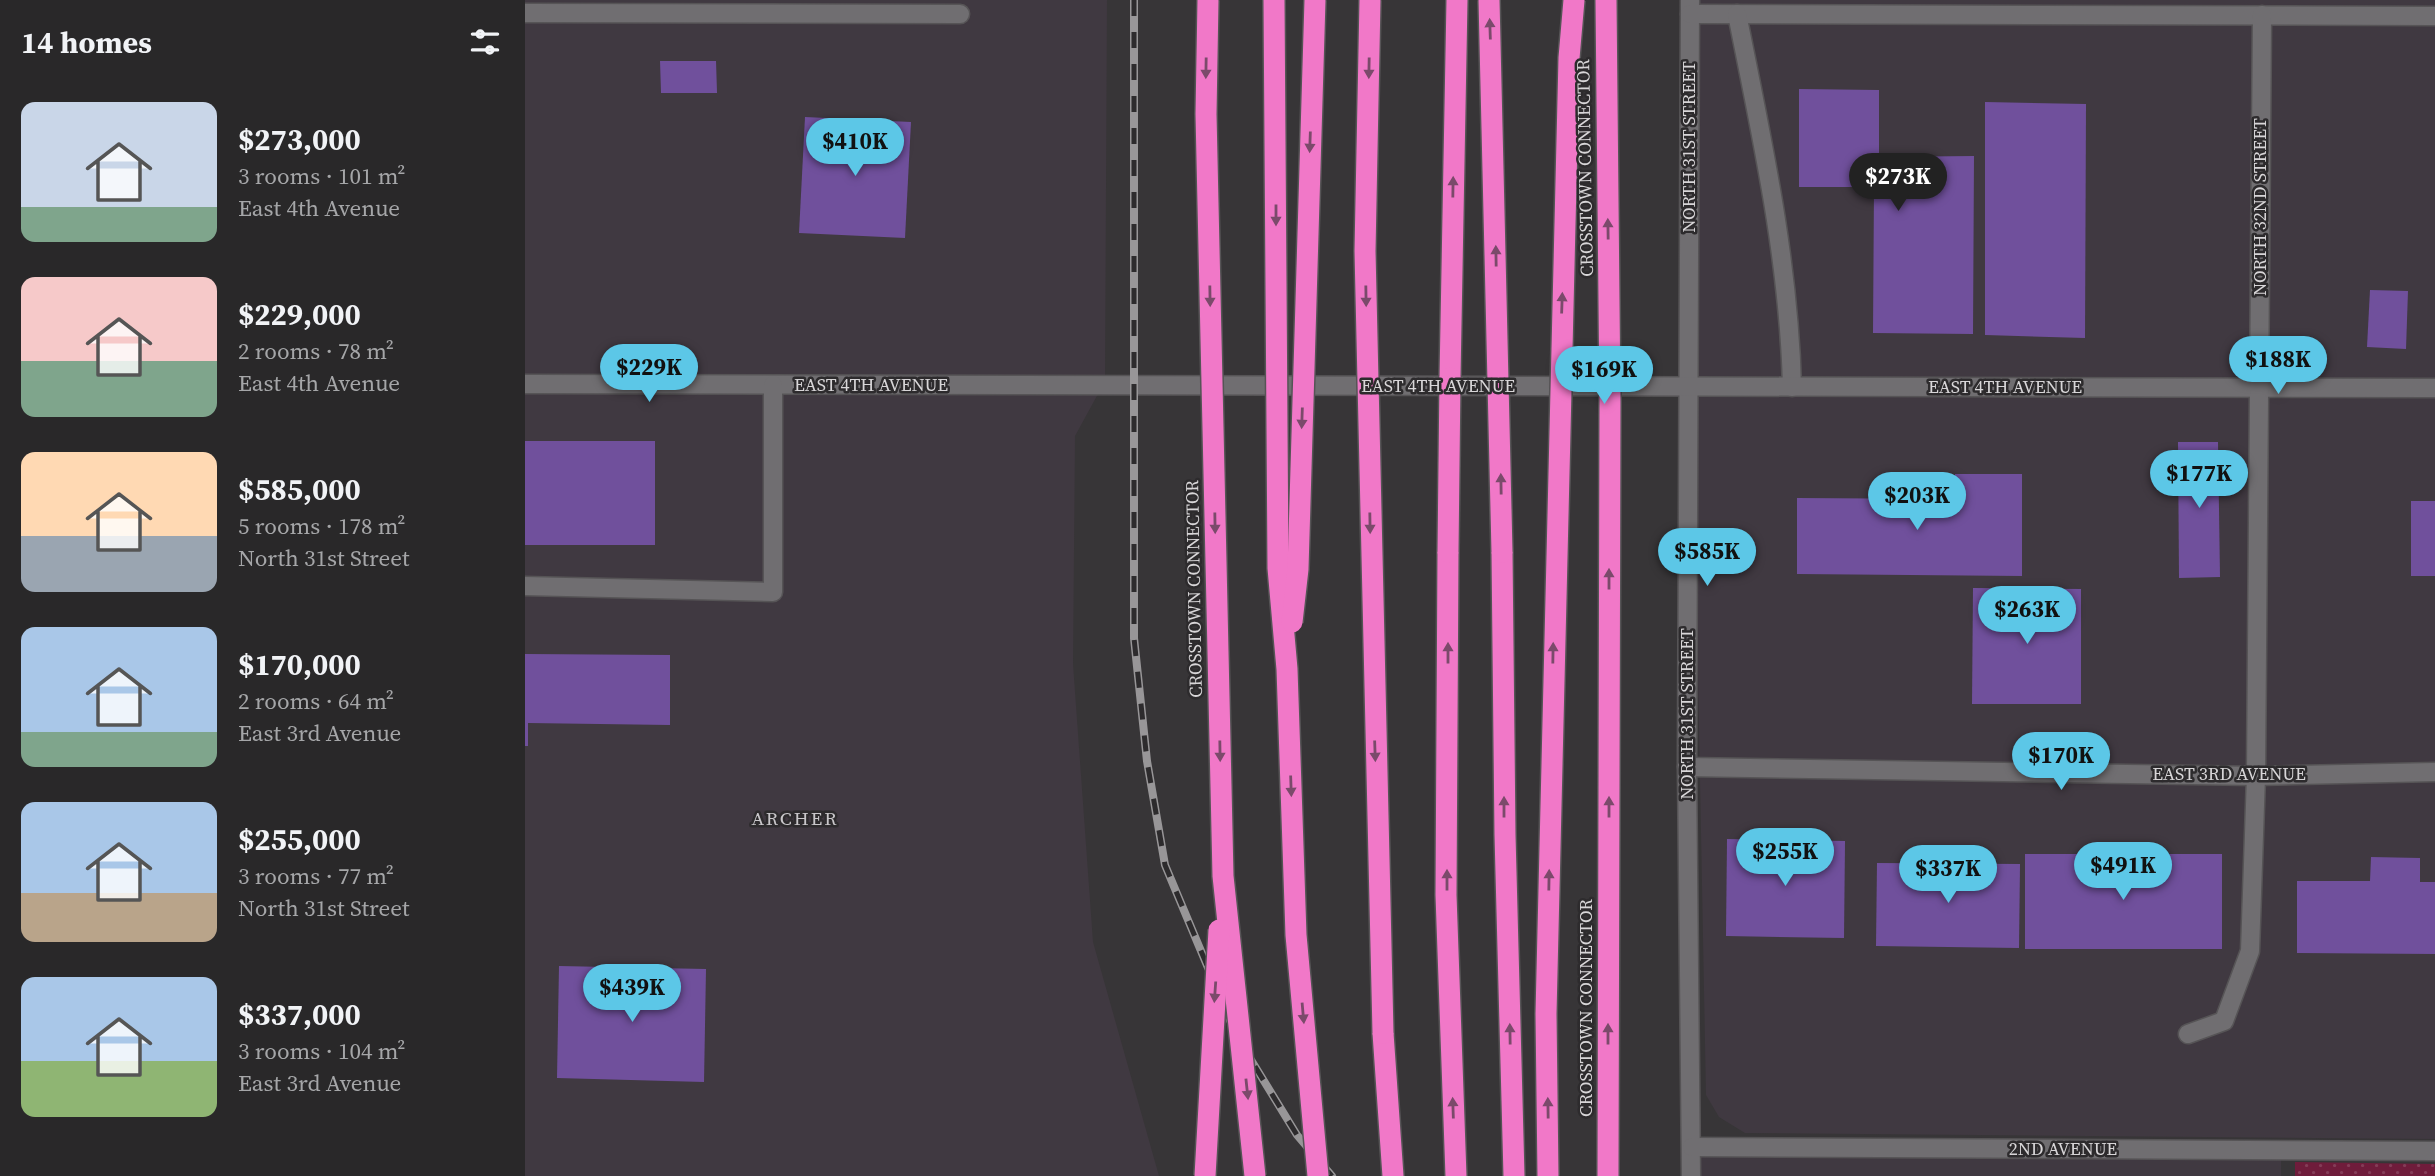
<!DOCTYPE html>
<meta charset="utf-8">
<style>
:root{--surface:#292829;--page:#353435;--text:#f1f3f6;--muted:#a5a6a8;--accent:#5cc7e7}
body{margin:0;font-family:"Source Serif 4",serif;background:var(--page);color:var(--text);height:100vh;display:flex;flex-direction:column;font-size:26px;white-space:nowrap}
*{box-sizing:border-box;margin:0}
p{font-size:23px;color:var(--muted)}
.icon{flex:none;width:38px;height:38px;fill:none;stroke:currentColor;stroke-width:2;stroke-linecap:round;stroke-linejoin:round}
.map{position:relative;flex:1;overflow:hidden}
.panel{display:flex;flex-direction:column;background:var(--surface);width:525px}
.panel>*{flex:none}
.price{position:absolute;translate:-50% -60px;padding:0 16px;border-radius:24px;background:var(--accent);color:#111;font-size:23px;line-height:46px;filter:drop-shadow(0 2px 4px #0008)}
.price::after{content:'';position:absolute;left:50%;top:42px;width:21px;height:16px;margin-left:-10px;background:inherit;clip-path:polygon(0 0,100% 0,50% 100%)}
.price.current{background:#222;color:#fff}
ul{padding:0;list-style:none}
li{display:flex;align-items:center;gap:21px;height:175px;padding:0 21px}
li span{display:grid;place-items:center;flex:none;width:196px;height:140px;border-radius:14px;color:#555}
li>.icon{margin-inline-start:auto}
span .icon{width:84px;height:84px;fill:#fffc;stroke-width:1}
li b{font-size:30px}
h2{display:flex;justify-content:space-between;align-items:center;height:84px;padding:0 21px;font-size:30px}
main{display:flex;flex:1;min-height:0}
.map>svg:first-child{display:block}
.built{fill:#403941}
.park{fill:url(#park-dots)}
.building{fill:#70509c}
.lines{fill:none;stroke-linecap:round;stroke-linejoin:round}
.minor-casing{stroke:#565456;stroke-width:21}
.highway-casing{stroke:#565456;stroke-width:24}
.minor{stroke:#706e71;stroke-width:18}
.highway{stroke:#f178c8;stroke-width:21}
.rail-casing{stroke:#989698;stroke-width:8}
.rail{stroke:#2d2b2d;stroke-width:5;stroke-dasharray:16;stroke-linecap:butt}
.highway-bridge-casing{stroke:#565456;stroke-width:24;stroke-linecap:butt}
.highway-bridge{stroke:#f178c8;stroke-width:21}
.oneway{fill:#7b4a6b}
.labels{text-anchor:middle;stroke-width:5;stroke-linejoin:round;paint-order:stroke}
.street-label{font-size:18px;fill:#d8d6d8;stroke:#2d2b2d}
.neighbourhood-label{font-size:19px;letter-spacing:2px;fill:#c9c7ca;stroke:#2d2b2d}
</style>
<main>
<section class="panel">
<h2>14 homes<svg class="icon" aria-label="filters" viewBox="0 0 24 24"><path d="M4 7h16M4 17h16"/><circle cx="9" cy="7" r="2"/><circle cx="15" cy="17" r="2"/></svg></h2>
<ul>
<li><span style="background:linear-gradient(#c9d6e8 75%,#7fa58c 0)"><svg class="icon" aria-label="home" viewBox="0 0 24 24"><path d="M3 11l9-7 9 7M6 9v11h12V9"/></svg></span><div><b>$273,000</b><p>3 rooms · 101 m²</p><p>East 4th Avenue</p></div></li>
<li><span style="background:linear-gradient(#f6c9c9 60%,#7fa58c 0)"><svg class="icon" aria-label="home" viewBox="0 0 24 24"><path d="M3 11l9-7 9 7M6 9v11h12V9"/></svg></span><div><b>$229,000</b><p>2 rooms · 78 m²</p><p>East 4th Avenue</p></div></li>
<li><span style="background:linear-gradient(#ffd9b3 60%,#9aa5b1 0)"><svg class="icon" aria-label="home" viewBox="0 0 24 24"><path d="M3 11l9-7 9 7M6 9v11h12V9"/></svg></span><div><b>$585,000</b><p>5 rooms · 178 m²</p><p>North 31st Street</p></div></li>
<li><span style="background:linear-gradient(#a9c7e8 75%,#7fa58c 0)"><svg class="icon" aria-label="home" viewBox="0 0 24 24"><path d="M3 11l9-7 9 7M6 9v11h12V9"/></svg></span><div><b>$170,000</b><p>2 rooms · 64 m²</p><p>East 3rd Avenue</p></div></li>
<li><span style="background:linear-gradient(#a9c7e8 65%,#b9a48a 0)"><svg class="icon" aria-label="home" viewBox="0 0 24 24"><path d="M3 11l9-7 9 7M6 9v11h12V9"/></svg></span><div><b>$255,000</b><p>3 rooms · 77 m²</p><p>North 31st Street</p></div></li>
<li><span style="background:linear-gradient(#a9c7e8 60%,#8fb573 0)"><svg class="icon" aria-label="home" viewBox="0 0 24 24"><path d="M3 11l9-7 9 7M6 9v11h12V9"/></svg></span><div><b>$337,000</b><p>3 rooms · 104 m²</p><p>East 3rd Avenue</p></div></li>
</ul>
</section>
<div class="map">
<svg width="1910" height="1176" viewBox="0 0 1910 1176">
<defs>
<pattern id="park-dots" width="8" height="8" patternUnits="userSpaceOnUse" patternTransform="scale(1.75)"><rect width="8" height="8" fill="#6f1c3b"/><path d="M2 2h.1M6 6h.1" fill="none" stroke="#833c57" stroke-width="1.8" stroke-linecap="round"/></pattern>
</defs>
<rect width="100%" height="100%" fill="#373537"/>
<!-- built -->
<g class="built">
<polygon points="0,0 582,0 580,381 550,436 548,664 568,942 634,1176 0,1176"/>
<polygon points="1167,0 1910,0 1910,1139 1220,1133 1194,1117 1181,1095 1165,253"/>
<polygon points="1170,1156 1629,1156 1756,1160 1756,1176 1170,1176"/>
</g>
<!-- park -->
<polygon class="park" points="1770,1162 1910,1164 1910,1176 1770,1176"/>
<!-- building -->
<g class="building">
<polygon points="135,61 191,61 192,93 136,93"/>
<polygon points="1274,89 1354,90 1354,157 1449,156 1448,334 1348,333 1349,187 1274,187"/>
<polygon points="1460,102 1561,104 1560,338 1460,335"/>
<polygon points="280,117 386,122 380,238 274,233"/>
<polygon points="1845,290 1883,291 1881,349 1842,347"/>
<rect x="0" y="441" width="130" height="104"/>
<polygon points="1653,442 1693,442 1695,577 1654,578"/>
<polygon points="1430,474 1497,474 1497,576 1272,574 1272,498 1429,499"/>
<rect x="1886" y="501" width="24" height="75"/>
<polygon points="1448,588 1556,589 1556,704 1447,704"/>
<polygon points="0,654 145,655 145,725 3,723 3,746 0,746"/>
<polygon points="1202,839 1320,841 1319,938 1201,936"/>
<rect x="1500" y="854" width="197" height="95"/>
<polygon points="1846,857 1895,858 1895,882 1910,882 1910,954 1772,953 1772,881 1845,881"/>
<polygon points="1352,863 1495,864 1494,948 1351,946"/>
<polygon points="34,966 181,969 179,1082 32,1078"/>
</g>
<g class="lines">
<!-- minor casing -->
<g class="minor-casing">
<g id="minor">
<polyline points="1165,0 1162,767 1166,1176"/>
<polyline points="0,13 435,14"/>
<polyline points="1165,14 1910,16"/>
<path d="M 1212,14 C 1237,139 1264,260 1267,387"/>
<polyline points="0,384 1910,388"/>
<polyline points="0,586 248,592 248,385"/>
<polyline points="1162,767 1731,776 1910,772"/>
<polyline points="1663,1034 1699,1021 1725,951 1731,776 1737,15"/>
<polyline points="1167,1147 1910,1151"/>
</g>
</g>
<!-- highway casing -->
<g class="highway-casing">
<g id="highway">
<polyline points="925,378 932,0"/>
<polyline points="923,552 921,895 931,1176"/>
<polyline points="977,552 980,835 989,1176"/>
<polyline points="858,1033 868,1176"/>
</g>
</g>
<!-- minor -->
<use href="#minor" class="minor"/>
<!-- highway -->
<use href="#highway" class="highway"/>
<!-- rail casing -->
<g class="rail-casing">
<polyline id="rail" points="609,0 609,638 622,761 640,865 712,1037 772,1135 807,1176"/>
</g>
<!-- rail -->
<use href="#rail" class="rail"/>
<!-- highway-bridge casing -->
<g class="highway-bridge-casing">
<g id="highway-bridge">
<polyline points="683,0 681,114 698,876 730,1176"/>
<polyline points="749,0 753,568 762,669 771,935 793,1176"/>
<polyline points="845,0 840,251 858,1033"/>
<polyline points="964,0 977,552"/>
<polyline points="1081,0 1085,402 1083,1176"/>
<polyline points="923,552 925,378"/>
<polyline points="767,622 773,569 790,0"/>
<polyline points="680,1176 694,930"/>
<polyline points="1023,1176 1021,1014 1044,58 1049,0"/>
</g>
</g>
<!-- highway-bridge -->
<use href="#highway-bridge" class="highway-bridge"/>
</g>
<!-- one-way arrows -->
<defs><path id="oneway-solid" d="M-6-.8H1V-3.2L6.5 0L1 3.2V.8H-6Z" transform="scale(1.75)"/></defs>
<g class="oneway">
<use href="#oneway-solid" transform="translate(965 29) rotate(-92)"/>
<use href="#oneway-solid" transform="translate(681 68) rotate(91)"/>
<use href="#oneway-solid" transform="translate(844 68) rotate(91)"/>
<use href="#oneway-solid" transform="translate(785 142) rotate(92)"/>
<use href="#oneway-solid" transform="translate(928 187) rotate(-89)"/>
<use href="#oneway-solid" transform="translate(751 215) rotate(90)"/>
<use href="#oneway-solid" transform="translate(1083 229) rotate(-91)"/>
<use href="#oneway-solid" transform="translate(971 256) rotate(-91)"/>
<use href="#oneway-solid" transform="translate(685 296) rotate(89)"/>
<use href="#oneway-solid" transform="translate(841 296) rotate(89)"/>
<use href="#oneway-solid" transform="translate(1037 303) rotate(-88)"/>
<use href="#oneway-solid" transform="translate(777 418) rotate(92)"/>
<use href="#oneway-solid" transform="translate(976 484) rotate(-91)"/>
<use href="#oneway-solid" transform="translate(690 523) rotate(89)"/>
<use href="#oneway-solid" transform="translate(845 523) rotate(89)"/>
<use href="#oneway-solid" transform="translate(1084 579) rotate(-90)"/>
<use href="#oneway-solid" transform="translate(923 653) rotate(-90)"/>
<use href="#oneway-solid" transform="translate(1028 653) rotate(-89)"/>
<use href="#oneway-solid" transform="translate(695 751) rotate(89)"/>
<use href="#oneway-solid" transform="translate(850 751) rotate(88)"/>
<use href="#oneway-solid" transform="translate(766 786) rotate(88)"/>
<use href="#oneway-solid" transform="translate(979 807) rotate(-90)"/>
<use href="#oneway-solid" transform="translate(1084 807) rotate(-90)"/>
<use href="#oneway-solid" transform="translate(922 880) rotate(-90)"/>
<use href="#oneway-solid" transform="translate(1024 880) rotate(-89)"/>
<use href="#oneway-solid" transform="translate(690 992) rotate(94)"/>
<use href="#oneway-solid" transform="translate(778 1013) rotate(85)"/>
<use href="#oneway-solid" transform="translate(985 1034) rotate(-91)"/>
<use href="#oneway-solid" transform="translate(1083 1034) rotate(-90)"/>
<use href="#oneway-solid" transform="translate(722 1089) rotate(84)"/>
<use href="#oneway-solid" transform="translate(928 1108) rotate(-92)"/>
<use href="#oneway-solid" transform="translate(1023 1108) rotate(-91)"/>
</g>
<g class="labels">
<!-- street labels -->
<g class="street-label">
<text transform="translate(1164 147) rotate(-90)" y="6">NORTH 31ST STREET</text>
<text transform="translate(1060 168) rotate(-91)" y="6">CROSSTOWN CONNECTOR</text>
<text transform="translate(1735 207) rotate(-90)" y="6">NORTH 32ND STREET</text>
<text x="346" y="391">EAST 4TH AVENUE</text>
<text x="913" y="392">EAST 4TH AVENUE</text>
<text x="1480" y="393">EAST 4TH AVENUE</text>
<text transform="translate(669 589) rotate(-91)" y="6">CROSSTOWN CONNECTOR</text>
<text transform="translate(1162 714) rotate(-90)" y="6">NORTH 31ST STREET</text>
<text x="1704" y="780">EAST 3RD AVENUE</text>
<text transform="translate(1061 1008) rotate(-90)" y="6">CROSSTOWN CONNECTOR</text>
<text x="1538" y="1155">2ND AVENUE</text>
</g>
<!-- neighbourhood labels -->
<g class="neighbourhood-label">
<text x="270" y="825">ARCHER</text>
</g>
</g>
</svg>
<b class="price" style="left:330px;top:178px">$410K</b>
<b class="price current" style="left:1373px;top:213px">$273K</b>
<b class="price" style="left:1753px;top:396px">$188K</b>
<b class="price" style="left:124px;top:404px">$229K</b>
<b class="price" style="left:1079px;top:406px">$169K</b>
<b class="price" style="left:1674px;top:510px">$177K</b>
<b class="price" style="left:1392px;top:532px">$203K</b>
<b class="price" style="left:1182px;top:588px">$585K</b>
<b class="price" style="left:1502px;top:646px">$263K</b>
<b class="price" style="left:1536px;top:792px">$170K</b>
<b class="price" style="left:1260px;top:888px">$255K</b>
<b class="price" style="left:1598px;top:902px">$491K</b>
<b class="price" style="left:1423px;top:905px">$337K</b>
<b class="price" style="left:107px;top:1024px">$439K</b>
</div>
</main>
